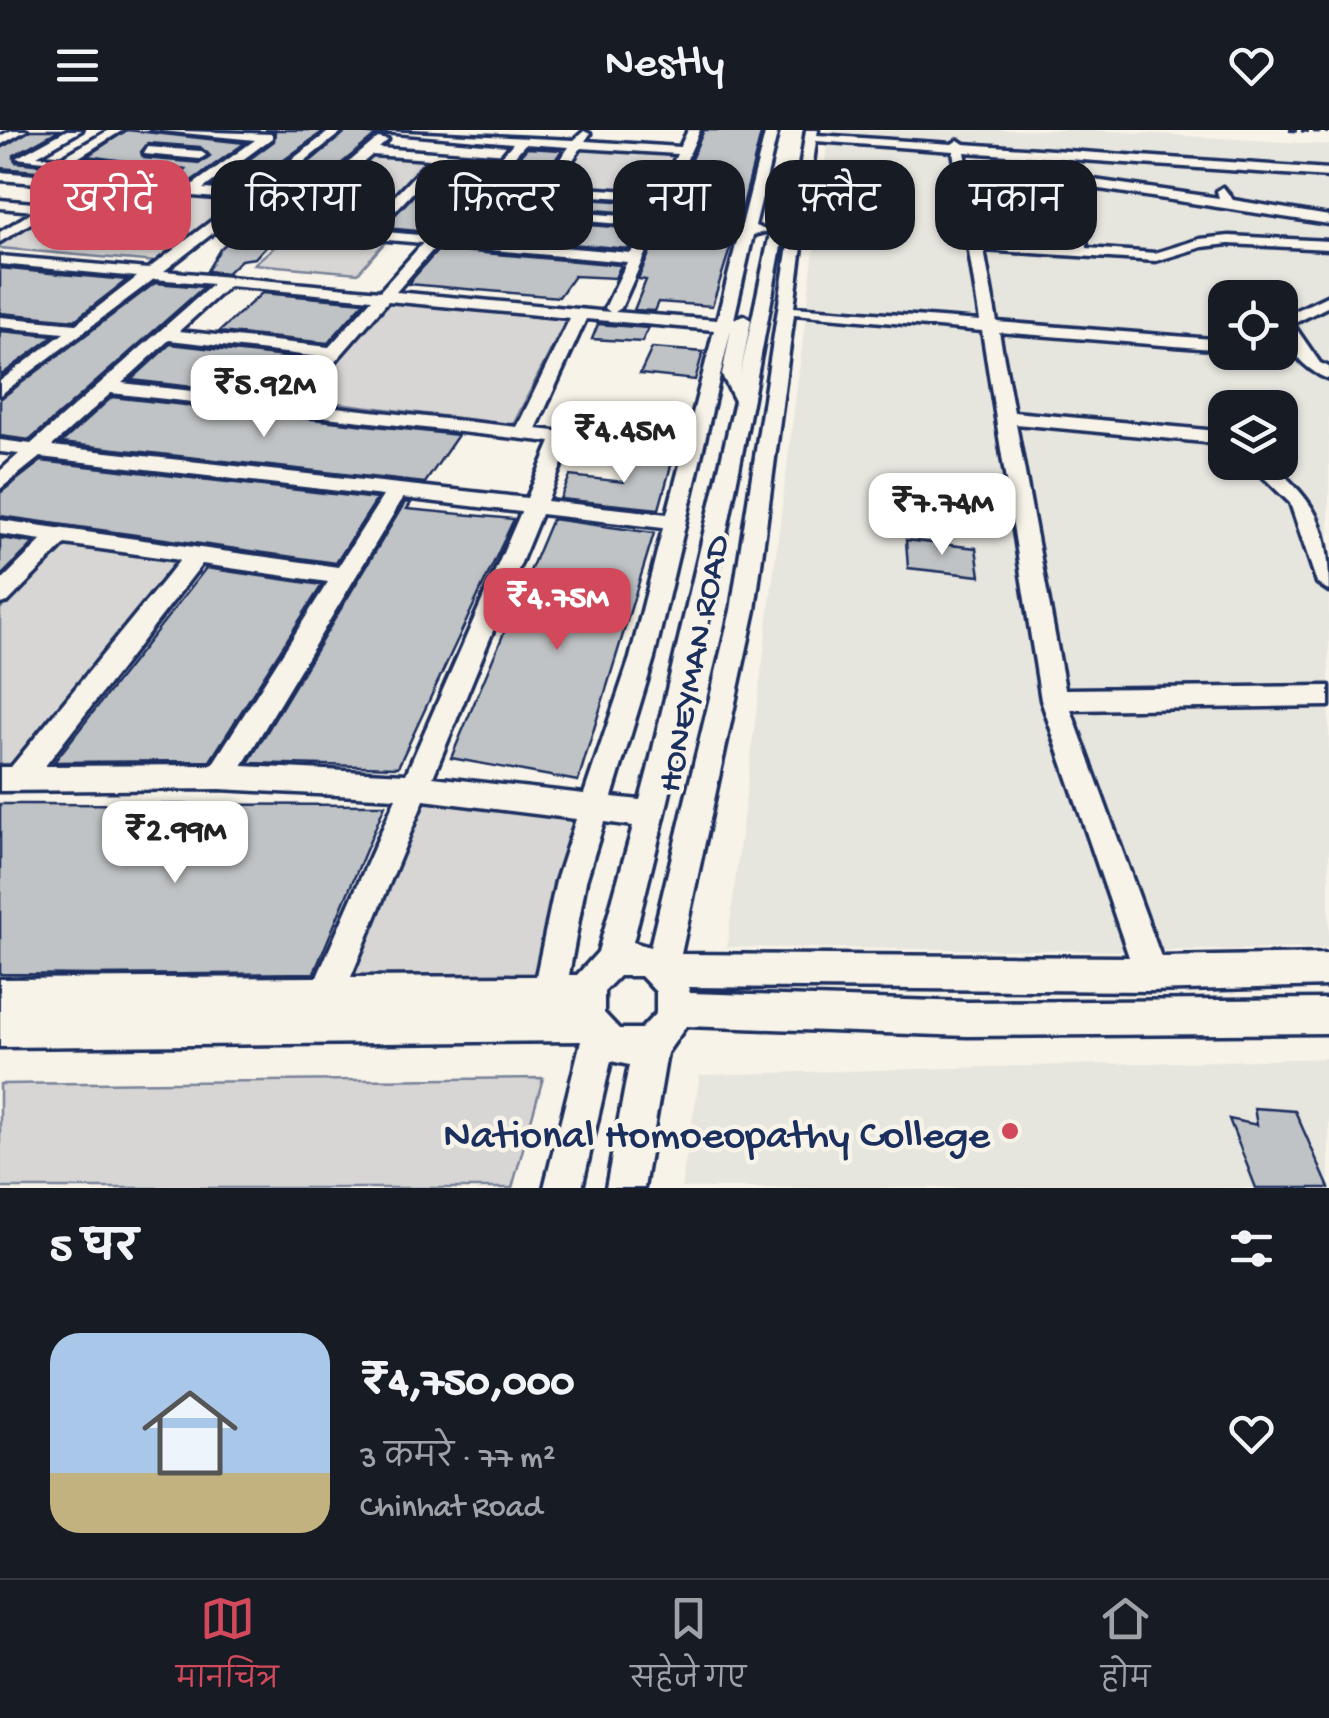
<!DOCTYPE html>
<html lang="hi">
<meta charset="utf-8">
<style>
:root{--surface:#171b24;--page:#20242c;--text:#f1f3f6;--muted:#9ea1a6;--line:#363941;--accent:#d1495b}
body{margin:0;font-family:"Gochi Hand","Playpen Sans Deva",sans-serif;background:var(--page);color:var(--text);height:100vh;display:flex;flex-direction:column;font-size:38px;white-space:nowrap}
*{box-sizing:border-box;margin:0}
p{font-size:32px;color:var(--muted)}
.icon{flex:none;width:55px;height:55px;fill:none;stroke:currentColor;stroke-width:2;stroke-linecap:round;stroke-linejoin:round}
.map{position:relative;height:1058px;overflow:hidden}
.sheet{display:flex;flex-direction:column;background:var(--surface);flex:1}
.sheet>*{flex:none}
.banner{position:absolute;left:30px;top:30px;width:1270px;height:90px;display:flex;gap:20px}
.buttons{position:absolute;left:1208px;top:150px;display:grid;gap:20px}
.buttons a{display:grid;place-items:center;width:90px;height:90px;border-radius:20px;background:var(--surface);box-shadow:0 2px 8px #0004;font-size:50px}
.price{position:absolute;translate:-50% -85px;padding:0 22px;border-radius:20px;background:#fff;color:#222;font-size:32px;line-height:65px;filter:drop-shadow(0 2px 5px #0008)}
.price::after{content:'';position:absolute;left:50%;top:60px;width:30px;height:22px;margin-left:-15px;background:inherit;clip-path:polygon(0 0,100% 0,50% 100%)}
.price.current{background:var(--accent);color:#fff}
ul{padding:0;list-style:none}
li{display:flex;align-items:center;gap:30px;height:250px;padding:0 50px}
li span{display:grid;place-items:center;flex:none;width:280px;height:200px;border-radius:30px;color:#555}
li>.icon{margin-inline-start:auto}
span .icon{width:120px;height:120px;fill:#fffc;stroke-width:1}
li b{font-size:42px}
h2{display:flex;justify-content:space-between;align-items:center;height:120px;padding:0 50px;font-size:42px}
.chip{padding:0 35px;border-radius:30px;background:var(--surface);box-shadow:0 2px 8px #0004;font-size:35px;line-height:90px}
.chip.current{background:var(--accent);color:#fff}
header{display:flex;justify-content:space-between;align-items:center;height:130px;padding:0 50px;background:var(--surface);font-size:45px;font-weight:600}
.dock{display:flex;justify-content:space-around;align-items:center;height:140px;border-top:2px solid var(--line);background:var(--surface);font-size:28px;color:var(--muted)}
.dock a{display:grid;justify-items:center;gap:5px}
.dock .current{color:var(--accent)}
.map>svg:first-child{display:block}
.built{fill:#e6e5de;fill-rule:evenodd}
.green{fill:#d7d6d4;stroke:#798299;stroke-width:2.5}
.building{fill:#c0c3c5;stroke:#1b2f5e;stroke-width:2.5;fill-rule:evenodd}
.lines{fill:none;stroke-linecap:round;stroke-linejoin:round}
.minor-casing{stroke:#1b2f5e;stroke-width:7}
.minor{fill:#f7f3e8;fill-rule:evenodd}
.rail{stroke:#1b2f5e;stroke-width:4;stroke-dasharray:8 4;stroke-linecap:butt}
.poi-dot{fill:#d1495b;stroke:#f7f3e8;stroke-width:4}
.labels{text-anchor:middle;stroke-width:9;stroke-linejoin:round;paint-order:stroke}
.street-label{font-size:35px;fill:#1b2f5e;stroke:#f7f3e8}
.near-poi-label{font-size:42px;fill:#1b2f5e;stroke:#f7f3e8;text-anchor:end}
</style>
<header><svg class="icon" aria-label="menu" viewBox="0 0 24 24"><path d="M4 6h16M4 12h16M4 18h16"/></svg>Nestly<svg class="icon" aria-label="heart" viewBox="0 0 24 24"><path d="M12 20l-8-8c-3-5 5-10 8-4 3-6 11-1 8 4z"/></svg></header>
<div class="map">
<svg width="1329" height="1058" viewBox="0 0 1329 1058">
<rect width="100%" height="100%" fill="#f7f3e8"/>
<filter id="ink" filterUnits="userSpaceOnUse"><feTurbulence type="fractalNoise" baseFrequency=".01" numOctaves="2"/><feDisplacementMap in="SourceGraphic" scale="20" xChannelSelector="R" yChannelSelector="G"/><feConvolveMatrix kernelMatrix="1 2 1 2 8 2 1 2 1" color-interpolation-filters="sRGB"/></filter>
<g filter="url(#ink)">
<!-- built -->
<g class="built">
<path d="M 829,0 L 1092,0 L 1329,15 L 1329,818 L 1125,821 L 727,817 ZM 1225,168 L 1280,168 L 1280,222 L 1225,222 ZM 1225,278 L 1280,278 L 1280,332 L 1225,332 Z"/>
<polygon points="1329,928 1329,1058 681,1058 700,945"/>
</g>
<!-- green -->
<g class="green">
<polygon points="581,16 676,23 660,66 551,58"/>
<polygon points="372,22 436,28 387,77 316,70"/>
<polygon points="92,57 239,69 156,132 0,118 0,112"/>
<polygon points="292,102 386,111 358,143 254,134"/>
<polygon points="386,172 566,190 513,295 306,269"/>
<polygon points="63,415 180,433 12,634 0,634 0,479"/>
<polygon points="423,666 585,687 531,853 348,854"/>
<polygon points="543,948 512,1058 0,1058 0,954"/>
</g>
<!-- building -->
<g class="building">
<path d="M 30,0 L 59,0 L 14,25 L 16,32 L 176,49 L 185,39 L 87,26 L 127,0 L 245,13 L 187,54 L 0,38 L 0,19 ZM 148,13 L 200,17 L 210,26 L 200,33 L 144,28 L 141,22 Z"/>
<polygon points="265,0 325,0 246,58 213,56 274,11 275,1"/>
<polygon points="348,0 376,5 306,63 284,62 312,37 308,33"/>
<polygon points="704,0 762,0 739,91 666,86"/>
<polygon points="527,18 562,20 541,51 500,49"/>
<polygon points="444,34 486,37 428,102 257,86 269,76 372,84 368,93 382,98"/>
<polygon points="488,63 649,73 645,84 481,71"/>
<polygon points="468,85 638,99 629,119 452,104"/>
<polygon points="241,101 277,104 255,128 241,130 227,143 207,141 220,119"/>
<polygon points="659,101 734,106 712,176 658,172 654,181 634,180 646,150 638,149"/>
<polygon points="439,119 621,135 615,148 574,146 559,167 408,154"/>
<polygon points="0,138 40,142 127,150 75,190 0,183"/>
<polygon points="155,153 204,157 30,310 0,306 0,269"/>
<polygon points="262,163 364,172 328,213 219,202"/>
<polygon points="598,194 648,198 642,212 592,209"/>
<polygon points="0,201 54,206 0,246"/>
<polygon points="170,214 312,230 279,267 131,250"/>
<polygon points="652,218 703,222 695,250 640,244"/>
<polygon points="112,267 458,305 425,353 61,313"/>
<polygon points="633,326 672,332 659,379 560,369 570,346 624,352"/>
<polygon points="41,331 377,369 336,433 0,386 0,363"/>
<polygon points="405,372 411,373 407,379 514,389 398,637 248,633"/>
<polygon points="552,389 654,403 578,651 451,628"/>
<polygon points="0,408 34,413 0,447"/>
<polygon points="906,410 976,418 980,446 908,438"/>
<polygon points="206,438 322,455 210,631 54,632"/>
<polygon points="0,674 23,674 385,675 314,843 92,845 0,844"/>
<polygon points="1254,978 1295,981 1329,1058 1256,1058 1229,989 1257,995"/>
</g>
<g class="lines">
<!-- minor casing -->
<g class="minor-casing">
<g id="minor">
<polygon points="12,0 27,0 0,15 0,6"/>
<polygon points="67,0 82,0 37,26 61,28 109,0 123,0 76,29 182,41 176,45 16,28"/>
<path d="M 152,0 L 272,4 L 272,8 L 203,59 L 249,62 L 331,0 L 344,0 L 263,64 L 307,67 L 378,8 L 388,10 L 379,18 L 501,27 L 513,13 L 360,0 L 574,10 L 584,1 L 590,4 L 585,11 L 680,17 L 688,0 L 700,0 L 660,89 L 742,95 L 766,0 L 778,0 L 755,96 L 768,101 L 753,105 L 734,189 L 743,185 L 751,190 L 740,246 L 779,61 L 785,57 L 791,61 C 746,313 697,565 633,812 L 650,817 L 731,480 L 806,0 L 818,0 L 817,5 L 952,14 L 958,10 L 964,14 L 1329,39 L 1329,47 L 965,22 L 972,58 L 1068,65 L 1067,51 L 1073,47 L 1219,68 L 1217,61 L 1223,57 L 1233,70 L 1329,86 L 1329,94 L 1080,56 L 1087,118 L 1155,123 L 1200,109 L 1229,106 L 1329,111 L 1329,119 L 1229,114 L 1202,117 L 1156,131 L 984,120 L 997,192 L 1225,210 L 1225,220 L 999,202 L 1014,282 L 1207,300 L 1225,306 L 1225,318 L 1204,312 L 1016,294 L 1065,559 L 1329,556 L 1329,576 L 1071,580 L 1161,827 L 1329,824 L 1329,856 L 1151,861 L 688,857 L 690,863 L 968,872 L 1329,869 L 1329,903 L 968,906 L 686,896 L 667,923 L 644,1058 L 606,1058 L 629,935 L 611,931 L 582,1058 L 544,1058 L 581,911 L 0,917 L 0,849 L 317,847 L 396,668 L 220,659 L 0,661 L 0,637 L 11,637 L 180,430 L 65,414 L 8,472 L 0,474 L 0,452 L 42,410 L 0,404 L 0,390 L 338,437 L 383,366 L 40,327 L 0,359 L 0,341 L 19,324 L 0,322 L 0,310 L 31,314 L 213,154 L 154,149 L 0,265 L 0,251 L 64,203 L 0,197 L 0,187 L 76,194 L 137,147 L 0,134 L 0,126 L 148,139 L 239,70 L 89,57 L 0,112 L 0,102 L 34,81 L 0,78 L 0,70 L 45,74 L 74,56 L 0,50 L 0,42 L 188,58 L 255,10 ZM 816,11 L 953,21 L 980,191 L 794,177 ZM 525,14 L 569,17 L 543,55 L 492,52 ZM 581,18 L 677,24 L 659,63 L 555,56 ZM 372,25 L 430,29 L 387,74 L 321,68 ZM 443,30 L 494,34 L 430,106 L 232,88 L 254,71 L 380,81 L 371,91 L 383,94 ZM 486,59 L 655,70 L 647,88 L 473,74 ZM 973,65 L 1069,73 L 1072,117 L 982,111 ZM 466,81 L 644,96 L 631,123 L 444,107 ZM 222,96 L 423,113 L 380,161 L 164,141 ZM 657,97 L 739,103 L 717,190 L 615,182 L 621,178 ZM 437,115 L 627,132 L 605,178 L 610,182 L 396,162 ZM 229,156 L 372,169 L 329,217 L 179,201 ZM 388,171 L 570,188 L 517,297 L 299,273 ZM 794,184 L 982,201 L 1041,570 L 1129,827 L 681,824 L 755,480 ZM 586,189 L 714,200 L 685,315 L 536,299 ZM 731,199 L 722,245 L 735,271 L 648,640 L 640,670 L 612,667 L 654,528 ZM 169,210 L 320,227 L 281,271 L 122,253 ZM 111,263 L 551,312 L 527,368 L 52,316 ZM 570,314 L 682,327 L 667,384 L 547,371 ZM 403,368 L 521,382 L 406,644 L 242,636 ZM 541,384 L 663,398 L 630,528 L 584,664 L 433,647 ZM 202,434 L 328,452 L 212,635 L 45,636 ZM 424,670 L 576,689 L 556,751 L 536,846 L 351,847 ZM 604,692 L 633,696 L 598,822 L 577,845 L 569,845 L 586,751 ZM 619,846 L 641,846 L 656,862 L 656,883 L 641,899 L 619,899 L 604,883 L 604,861 Z"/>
<polygon points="148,17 200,21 206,25 200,29 144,24"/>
<path d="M 1329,165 L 1329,176 L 1293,194 L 1320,233 L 1329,237 L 1329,249 C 1306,242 1280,213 1280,188 Z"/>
<path d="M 1248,332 L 1270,332 C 1318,375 1329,396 1329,461 L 1317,453 L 1290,373 Z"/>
</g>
</g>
<!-- minor -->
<use href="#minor" class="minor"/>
<!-- rail -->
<polyline class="rail" points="1289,0 1329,2"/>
</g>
</g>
<!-- markers -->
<circle class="poi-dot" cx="1010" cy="1001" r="10"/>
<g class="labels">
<!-- street labels -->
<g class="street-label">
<text transform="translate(691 533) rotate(-79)" y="12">HONEYMAN ROAD</text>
</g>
<!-- near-poi labels -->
<g class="near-poi-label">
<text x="990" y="1016">National Homoeopathy College</text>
</g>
</g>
</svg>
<div class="buttons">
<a><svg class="icon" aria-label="locate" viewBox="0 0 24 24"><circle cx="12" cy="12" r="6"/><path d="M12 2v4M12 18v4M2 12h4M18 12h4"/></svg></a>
<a><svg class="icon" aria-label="layers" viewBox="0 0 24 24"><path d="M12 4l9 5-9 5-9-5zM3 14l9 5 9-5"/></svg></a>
</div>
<b class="price" style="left:264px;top:310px">₹5.92M</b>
<b class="price" style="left:624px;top:356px">₹4.45M</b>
<b class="price" style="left:942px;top:428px">₹7.74M</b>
<b class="price current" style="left:557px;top:523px">₹4.75M</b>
<b class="price" style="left:175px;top:756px">₹2.99M</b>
<div class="banner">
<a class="chip current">खरीदें</a>
<a class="chip">किराया</a>
<a class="chip">फ़िल्टर</a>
<a class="chip">नया</a>
<a class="chip">फ़्लैट</a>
<a class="chip">मकान</a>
</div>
</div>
<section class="sheet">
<h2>5 घर<svg class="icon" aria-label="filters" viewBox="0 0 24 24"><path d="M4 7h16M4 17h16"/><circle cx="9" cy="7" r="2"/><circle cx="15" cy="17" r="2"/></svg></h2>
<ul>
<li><span style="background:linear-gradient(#a9c7e8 70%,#c2b280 0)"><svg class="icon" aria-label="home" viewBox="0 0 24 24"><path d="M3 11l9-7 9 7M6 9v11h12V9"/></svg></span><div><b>₹4,750,000</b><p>3 कमरे · 77 m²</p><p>Chinhat Road</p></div><svg class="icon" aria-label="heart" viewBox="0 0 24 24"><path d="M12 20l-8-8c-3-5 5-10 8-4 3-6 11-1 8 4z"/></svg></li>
</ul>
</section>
<nav class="dock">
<a class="current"><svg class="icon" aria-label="map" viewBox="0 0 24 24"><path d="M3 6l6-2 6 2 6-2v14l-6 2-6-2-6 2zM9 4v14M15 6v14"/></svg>मानचित्र</a>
<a><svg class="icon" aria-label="saved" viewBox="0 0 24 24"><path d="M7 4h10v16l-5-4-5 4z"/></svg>सहेजे गए</a>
<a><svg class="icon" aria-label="home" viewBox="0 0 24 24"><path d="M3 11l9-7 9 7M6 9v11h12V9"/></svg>होम</a>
</nav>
